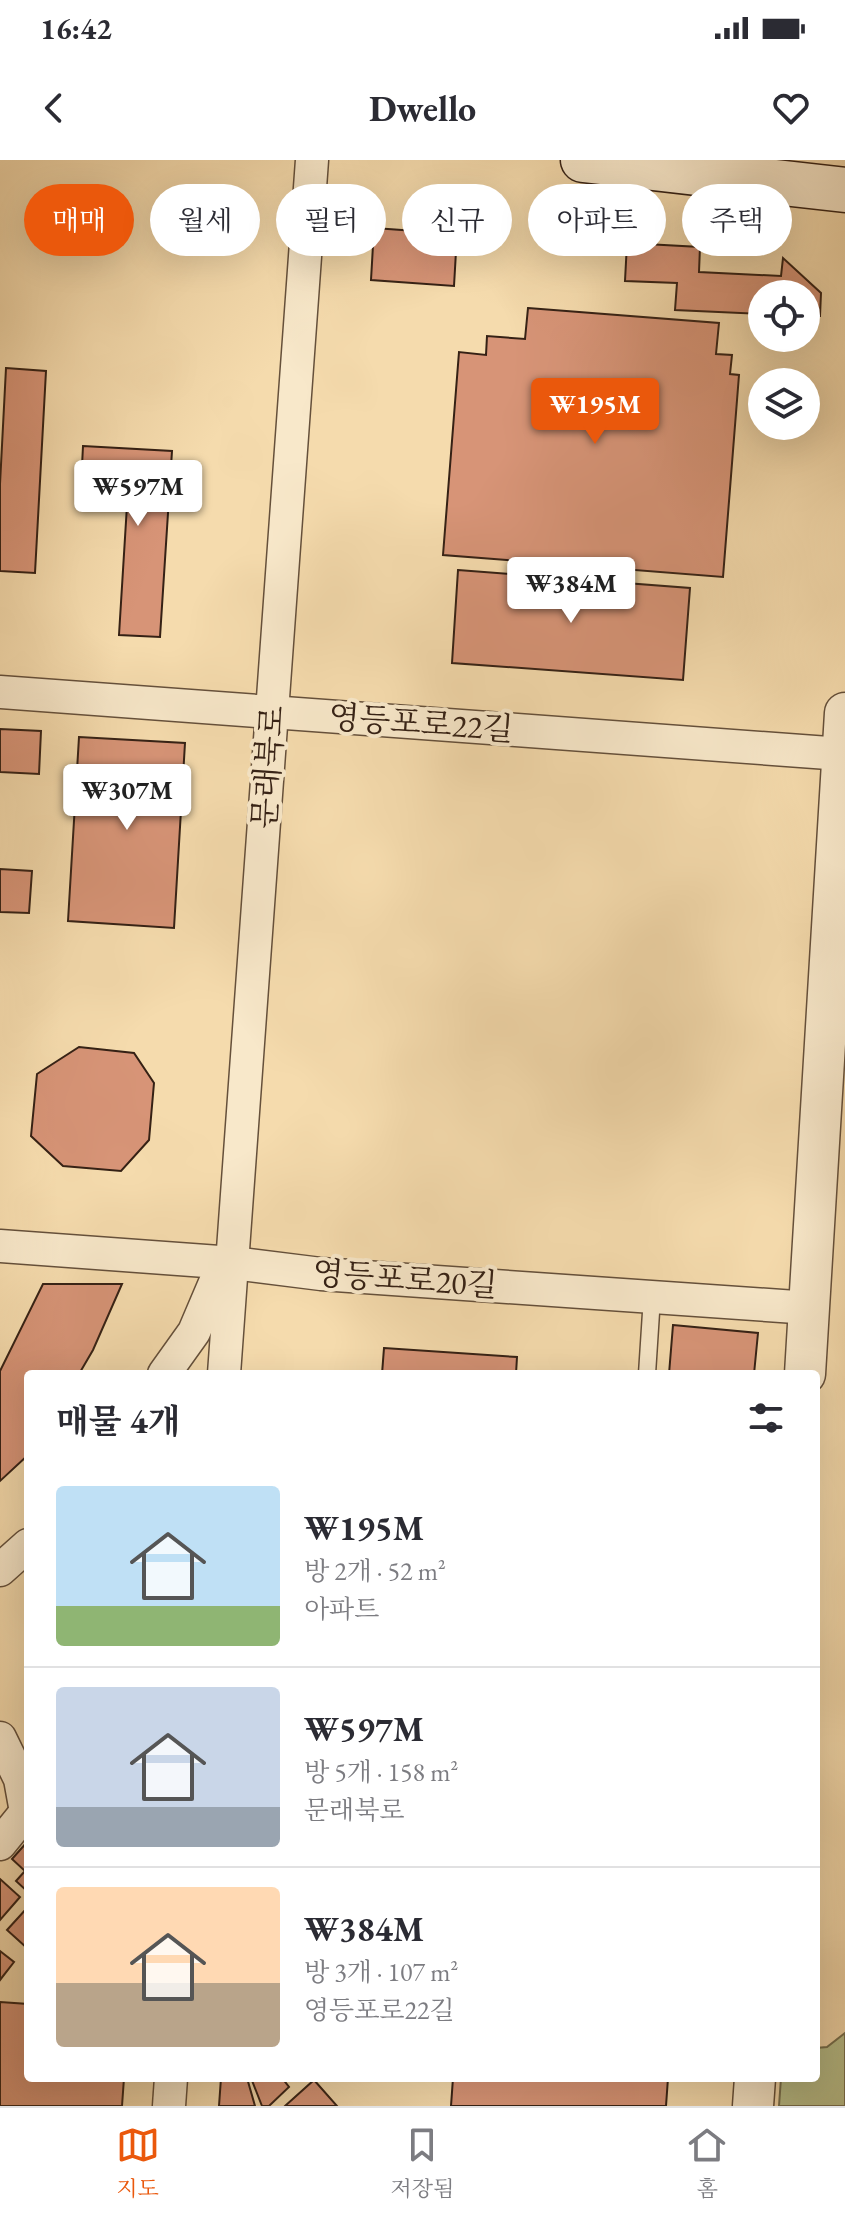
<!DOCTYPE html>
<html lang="ko">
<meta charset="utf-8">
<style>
:root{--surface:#fff;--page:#f7f7f7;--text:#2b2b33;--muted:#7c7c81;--line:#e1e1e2;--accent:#ea580c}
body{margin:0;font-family:"EB Garamond","Noto Serif KR",serif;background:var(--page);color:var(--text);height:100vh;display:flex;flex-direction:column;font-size:30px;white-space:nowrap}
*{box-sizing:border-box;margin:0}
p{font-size:26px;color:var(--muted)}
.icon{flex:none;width:44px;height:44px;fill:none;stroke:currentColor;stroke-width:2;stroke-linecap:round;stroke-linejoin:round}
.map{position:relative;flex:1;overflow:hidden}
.details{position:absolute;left:24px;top:1210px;width:796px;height:712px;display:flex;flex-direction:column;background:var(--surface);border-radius:8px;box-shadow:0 8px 32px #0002}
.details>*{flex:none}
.banner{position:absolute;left:24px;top:24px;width:798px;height:72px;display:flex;gap:16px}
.controls{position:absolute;left:748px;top:120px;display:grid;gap:16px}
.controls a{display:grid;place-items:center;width:72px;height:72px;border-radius:50%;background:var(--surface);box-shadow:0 8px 32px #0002;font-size:40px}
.price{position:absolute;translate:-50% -68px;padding:0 18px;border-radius:8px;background:#fff;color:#222;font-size:26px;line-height:52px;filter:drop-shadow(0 2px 4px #0008)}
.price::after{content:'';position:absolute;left:50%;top:48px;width:24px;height:18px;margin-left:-12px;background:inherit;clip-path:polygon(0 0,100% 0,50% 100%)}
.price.current{background:var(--accent);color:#fff}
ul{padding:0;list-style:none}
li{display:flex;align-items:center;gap:24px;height:200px;padding:0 32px}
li+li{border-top:2px solid var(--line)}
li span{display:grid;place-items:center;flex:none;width:224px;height:160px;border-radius:8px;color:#555}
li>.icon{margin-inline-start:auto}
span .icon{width:96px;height:96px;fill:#fffc;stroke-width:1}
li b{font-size:34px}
h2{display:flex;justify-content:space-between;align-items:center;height:96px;padding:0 32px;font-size:34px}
.pill{padding:0 28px;border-radius:36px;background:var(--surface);box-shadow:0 8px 32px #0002;font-size:28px;line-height:72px}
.pill.current{background:var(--accent);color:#fff}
.status{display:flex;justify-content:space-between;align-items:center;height:56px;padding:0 40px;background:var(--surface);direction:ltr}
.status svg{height:22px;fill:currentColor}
header{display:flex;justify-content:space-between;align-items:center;height:104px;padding:0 32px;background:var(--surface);font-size:36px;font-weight:700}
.dock{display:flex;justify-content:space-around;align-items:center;height:112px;border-top:2px solid var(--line);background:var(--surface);font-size:22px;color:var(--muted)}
.dock a{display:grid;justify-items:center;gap:4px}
.dock .current{color:var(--accent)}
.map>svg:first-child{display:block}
.green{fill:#b8c18d;stroke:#767151;stroke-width:2}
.building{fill:#d79477;stroke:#352115;stroke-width:2}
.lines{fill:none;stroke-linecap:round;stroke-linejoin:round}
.service-casing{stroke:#65503b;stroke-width:19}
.minor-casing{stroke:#65503b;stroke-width:35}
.tertiary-casing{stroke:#65503b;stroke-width:43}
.secondary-casing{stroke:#352115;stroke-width:47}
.service{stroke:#f8e8ca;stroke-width:16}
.minor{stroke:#f8e8ca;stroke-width:32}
.tertiary{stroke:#f8e8ca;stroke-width:40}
.secondary{stroke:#f8e8ca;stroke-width:44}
.labels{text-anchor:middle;stroke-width:8;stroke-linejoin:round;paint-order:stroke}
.street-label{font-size:32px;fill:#352115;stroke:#f8e8ca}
</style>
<div class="status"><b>16:42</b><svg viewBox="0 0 49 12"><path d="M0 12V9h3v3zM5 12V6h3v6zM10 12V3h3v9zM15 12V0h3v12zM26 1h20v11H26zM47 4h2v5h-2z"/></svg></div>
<header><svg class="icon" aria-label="back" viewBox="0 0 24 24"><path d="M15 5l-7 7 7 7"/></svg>Dwello<svg class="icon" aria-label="heart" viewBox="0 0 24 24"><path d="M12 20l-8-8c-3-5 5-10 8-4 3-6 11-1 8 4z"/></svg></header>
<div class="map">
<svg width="845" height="1946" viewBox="0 0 845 1946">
<rect width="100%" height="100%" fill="#f5dbad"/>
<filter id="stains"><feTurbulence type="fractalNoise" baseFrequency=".0025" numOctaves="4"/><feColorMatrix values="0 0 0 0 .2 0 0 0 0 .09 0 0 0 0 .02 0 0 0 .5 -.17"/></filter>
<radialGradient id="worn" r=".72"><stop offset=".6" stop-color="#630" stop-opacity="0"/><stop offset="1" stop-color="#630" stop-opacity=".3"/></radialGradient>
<!-- green -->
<polygon class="green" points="845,1873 845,1946 779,1946 781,1918 816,1918 816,1888 827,1887"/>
<!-- building -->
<g class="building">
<polygon points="374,68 457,74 454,126 371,120"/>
<polygon points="627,83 700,87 699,112 781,116 783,98 821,133 820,156 806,156 806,134 762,134 762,154 675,150 677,123 625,121"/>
<polygon points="528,148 719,163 716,194 732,195 730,214 739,215 723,417 443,395 459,192 486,195 487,176 525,179"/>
<polygon points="6,208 46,211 35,413 0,411 0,324"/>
<polygon points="83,286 172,291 160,477 119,475 128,329 81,326"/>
<polygon points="458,410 690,428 683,520 452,503"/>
<polygon points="0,569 41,571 39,614 0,612"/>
<polygon points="79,577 185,583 174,768 68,761"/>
<polygon points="0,709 32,711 29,753 0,752"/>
<polygon points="79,887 134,893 154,923 149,980 121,1011 63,1006 31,976 37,914"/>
<polygon points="43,1124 122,1124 93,1190 79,1214 28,1214 28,1295 0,1321 0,1211"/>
<polygon points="673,1165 758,1173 754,1214 669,1214"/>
<polygon points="384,1188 517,1197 516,1214 382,1214"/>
<polygon points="28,1681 28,1732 16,1721 25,1711 12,1699"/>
<polygon points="0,1719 20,1737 0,1760"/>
<polygon points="27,1748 28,1749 27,1788 7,1770"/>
<polygon points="0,1791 14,1802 0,1820"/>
<polygon points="0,1842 28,1844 28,1918 124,1918 122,1946 0,1946"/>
<polygon points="221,1918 247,1918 255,1946 219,1946"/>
<polygon points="251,1918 282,1918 289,1927 269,1946 262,1946"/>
<polygon points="453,1918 668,1918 666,1946 451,1946"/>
<polygon points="314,1920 337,1946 285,1946"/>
</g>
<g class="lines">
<!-- service casing -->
<g class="service-casing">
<polyline id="service" points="647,1214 652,1137"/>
</g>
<!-- minor casing -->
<g class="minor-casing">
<g id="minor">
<polyline points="0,532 842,594"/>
<polyline points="0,1086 233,1103 321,1114 810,1148"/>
<polyline points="164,1214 194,1172 220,1111 229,1105"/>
<polyline points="224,1214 312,0"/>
<polyline points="0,1410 28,1385"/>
<polyline points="0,1578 20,1619 26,1652"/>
<polyline points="0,1684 26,1652"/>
<polyline points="169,1946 171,1918"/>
</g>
</g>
<!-- tertiary casing -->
<g class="tertiary-casing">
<g id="tertiary">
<polyline points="805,1214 845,553"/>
<polyline points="753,1946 755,1918"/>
</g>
</g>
<!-- secondary casing -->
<g class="secondary-casing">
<polyline id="secondary" points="583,0 845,30"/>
</g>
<!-- service -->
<use href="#service" class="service"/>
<!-- minor -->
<use href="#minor" class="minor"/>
<!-- tertiary -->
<use href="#tertiary" class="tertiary"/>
<!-- secondary -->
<use href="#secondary" class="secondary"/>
</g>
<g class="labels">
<!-- street labels -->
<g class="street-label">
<text transform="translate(421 563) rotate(4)" y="11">영등포로22길</text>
<text transform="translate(268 607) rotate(-86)" y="11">문래북로</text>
<text transform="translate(405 1119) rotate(4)" y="11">영등포로20길</text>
</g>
</g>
<rect width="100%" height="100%" filter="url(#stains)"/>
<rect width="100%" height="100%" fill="url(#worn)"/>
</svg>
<div class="controls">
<a><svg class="icon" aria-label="locate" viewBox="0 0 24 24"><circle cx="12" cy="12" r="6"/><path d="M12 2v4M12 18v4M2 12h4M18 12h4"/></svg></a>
<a><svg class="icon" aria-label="layers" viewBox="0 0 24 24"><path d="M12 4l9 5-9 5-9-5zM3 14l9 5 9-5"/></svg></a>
</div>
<b class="price current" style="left:595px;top:286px">₩195M</b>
<b class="price" style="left:138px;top:368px">₩597M</b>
<b class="price" style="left:571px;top:465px">₩384M</b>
<b class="price" style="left:127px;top:672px">₩307M</b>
<div class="banner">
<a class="pill current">매매</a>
<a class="pill">월세</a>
<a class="pill">필터</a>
<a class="pill">신규</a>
<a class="pill">아파트</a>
<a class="pill">주택</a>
</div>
<section class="details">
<h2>매물 4개<svg class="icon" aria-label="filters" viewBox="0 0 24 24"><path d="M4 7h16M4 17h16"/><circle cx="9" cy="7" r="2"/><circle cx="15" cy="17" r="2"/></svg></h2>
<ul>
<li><span style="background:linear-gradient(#bfe0f5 75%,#8fb573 0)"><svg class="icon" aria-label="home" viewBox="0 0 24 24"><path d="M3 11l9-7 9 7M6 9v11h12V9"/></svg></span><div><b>₩195M</b><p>방 2개 · 52 m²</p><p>아파트</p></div></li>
<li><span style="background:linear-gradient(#c9d6e8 75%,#9aa5b1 0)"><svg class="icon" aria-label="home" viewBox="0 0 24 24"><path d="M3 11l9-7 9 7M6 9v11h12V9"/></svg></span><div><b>₩597M</b><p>방 5개 · 158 m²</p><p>문래북로</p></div></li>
<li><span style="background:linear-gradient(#ffd9b3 60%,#b9a48a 0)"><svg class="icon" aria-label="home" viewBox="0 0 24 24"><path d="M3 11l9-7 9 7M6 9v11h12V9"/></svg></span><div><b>₩384M</b><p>방 3개 · 107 m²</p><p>영등포로22길</p></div></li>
</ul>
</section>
</div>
<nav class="dock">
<a class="current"><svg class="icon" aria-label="map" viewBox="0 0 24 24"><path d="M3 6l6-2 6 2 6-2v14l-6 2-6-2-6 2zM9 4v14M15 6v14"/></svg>지도</a>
<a><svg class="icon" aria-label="saved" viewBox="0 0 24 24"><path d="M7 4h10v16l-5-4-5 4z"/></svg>저장됨</a>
<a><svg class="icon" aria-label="home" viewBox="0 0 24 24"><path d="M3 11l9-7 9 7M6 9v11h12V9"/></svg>홈</a>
</nav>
